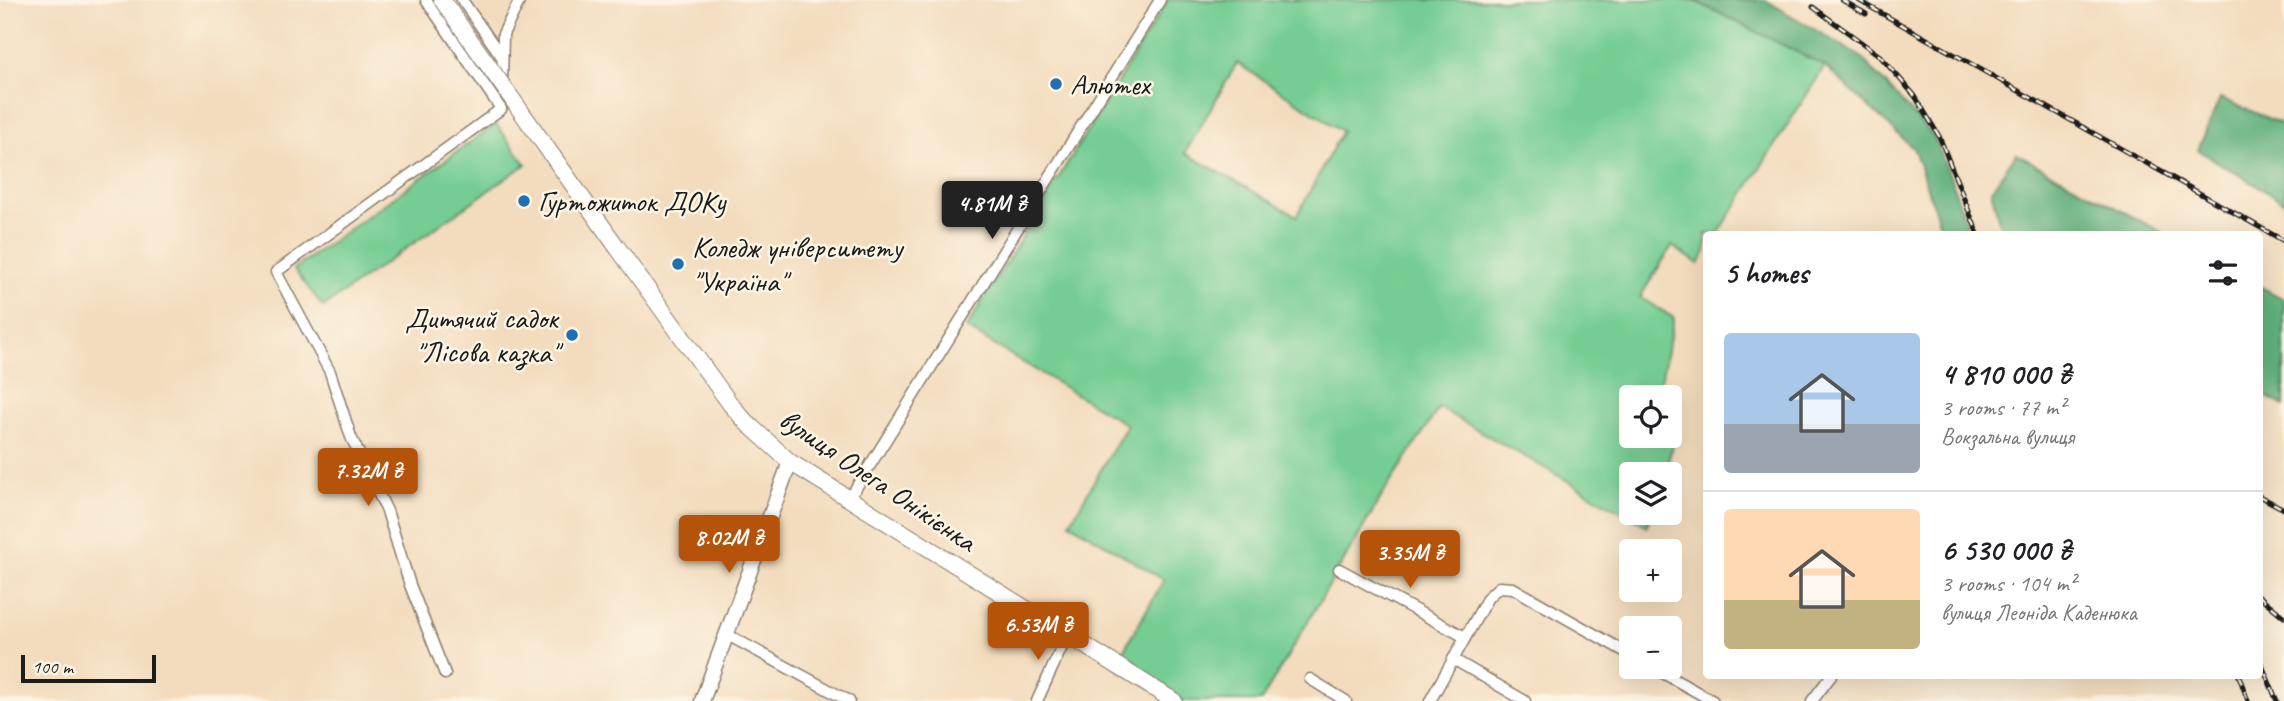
<!DOCTYPE html>
<meta charset="utf-8">
<style>
:root{--surface:#fff;--page:#f6f6f6;--text:#202124;--muted:#757577;--line:#e0e0e0;--accent:#b45309}
body{margin:0;font-family:Caveat,sans-serif;background:var(--page);color:var(--text);height:100vh;display:flex;flex-direction:column;font-size:26px;white-space:nowrap}
*{box-sizing:border-box;margin:0}
p{font-size:23px;color:var(--muted)}
.icon{flex:none;width:38px;height:38px;fill:none;stroke:currentColor;stroke-width:2;stroke-linecap:round;stroke-linejoin:round}
.map{position:relative;flex:1;overflow:hidden}
.side{position:absolute;left:1703px;top:231px;width:560px;height:448px;display:flex;flex-direction:column;background:var(--surface);border-radius:7px;box-shadow:0 7px 28px #0002}
.side>*{flex:none}
.fabs{position:absolute;left:1619px;top:385px;display:grid;gap:14px}
.fabs a{display:grid;place-items:center;width:63px;height:63px;border-radius:7px;background:var(--surface);box-shadow:0 7px 28px #0002;font-size:35px}
.scale{position:absolute;left:21px;bottom:18px;width:135px;box-sizing:border-box;padding-left:7px;border:4px solid #1c1c1c;border-top:0;font-size:19px;line-height:24px;white-space:nowrap;color:#1c1c1c;-webkit-text-stroke:5px #fcf5e5;paint-order:stroke}
.price{position:absolute;translate:-50% -60px;padding:0 16px;border-radius:7px;background:var(--accent);color:#fff;font-size:23px;line-height:46px;filter:drop-shadow(0 2px 4px #0008)}
.price::after{content:'';position:absolute;left:50%;top:42px;width:21px;height:16px;margin-left:-10px;background:inherit;clip-path:polygon(0 0,100% 0,50% 100%)}
.price.on{background:#222;color:#fff}
ul{padding:0;list-style:none}
li{display:flex;align-items:center;gap:21px;height:175px;padding:0 21px}
li+li{border-top:2px solid var(--line)}
li span{display:grid;place-items:center;flex:none;width:196px;height:140px;border-radius:7px;color:#555}
li>.icon{margin-inline-start:auto}
span .icon{width:84px;height:84px;fill:#fffc;stroke-width:1}
li b{font-size:30px}
h2{display:flex;justify-content:space-between;align-items:center;height:84px;padding:0 21px;font-size:30px}
.map>svg:first-child{display:block}
.green{fill:#75cd93;stroke:#487458;stroke-width:2;fill-rule:evenodd}
.forest{fill:#60b07d;stroke:#3e664c;stroke-width:2}
.lines{fill:none;stroke-linecap:round;stroke-linejoin:round}
.minor-casing{stroke:#887c6c;stroke-width:13}
.secondary-casing{stroke:#887c6c;stroke-width:17}
.primary-casing{stroke:#887c6c;stroke-width:18}
.minor{stroke:#fff;stroke-width:10}
.secondary{stroke:#fff;stroke-width:14}
.primary{stroke:#fff;stroke-width:16}
.rail-casing{stroke:#1c1c1c;stroke-width:5}
.rail{stroke:#fcf5e5;stroke-width:2.5;stroke-dasharray:8;stroke-linecap:butt}
.primary-bridge-casing{stroke:#887c6c;stroke-width:18;stroke-linecap:butt}
.primary-bridge{stroke:#fff;stroke-width:16}
.poi-dot{fill:#1f6fb2;stroke:#fcf5e5;stroke-width:2.5}
.labels{text-anchor:middle;stroke-width:5;stroke-linejoin:round;paint-order:stroke}
.poi-label{font-size:30px;fill:#1c1c1c;stroke:#fcf5e5;text-anchor:start}
.street-label{font-size:30px;fill:#1c1c1c;stroke:#fcf5e5}
</style>
<div class="map">
<svg width="2284" height="701" viewBox="0 0 2284 701">
<rect width="100%" height="100%" fill="#fcf5e5"/>
<filter id="ink" filterUnits="userSpaceOnUse"><feTurbulence type="fractalNoise" baseFrequency=".0143" numOctaves="2"/><feDisplacementMap in="SourceGraphic" scale="14" xChannelSelector="R" yChannelSelector="G"/><feConvolveMatrix kernelMatrix="1 2 1 2 8 2 1 2 1" color-interpolation-filters="sRGB"/></filter>
<filter id="wash" filterUnits="userSpaceOnUse"><feTurbulence type="fractalNoise" baseFrequency=".00686" numOctaves="4" result="noise"/><feDisplacementMap in="SourceGraphic" scale="28" xChannelSelector="R" yChannelSelector="G"/><feGaussianBlur stdDeviation="1.57" result="paint"/><feColorMatrix in="noise" values="0 0 0 0 0 0 0 0 0 0 0 0 0 0 0 0 0 1.4 0 .05"/><feComposite in="paint" operator="in"/></filter>
<g filter="url(#wash)">
<rect width="100%" height="100%" fill="#f3dcbd"/>
<!-- green -->
<g class="green">
<path d="M 1168,0 L 1693,0 L 1825,66 L 1718,234 L 1706,234 L 1706,252 L 1699,264 L 1672,246 L 1640,297 L 1674,318 L 1660,384 L 1665,397 L 1631,397 L 1631,436 L 1670,436 L 1670,407 L 1678,428 L 1664,474 L 1631,474 L 1631,513 L 1651,513 L 1647,526 L 1439,408 L 1386,489 L 1261,701 L 1174,701 L 1115,665 L 1164,580 L 1070,523 L 1127,425 L 966,328 ZM 1237,63 L 1342,131 L 1297,216 L 1185,153 Z"/>
<polygon points="496,124 526,164 323,307 294,269"/>
</g>
<!-- forest -->
<g class="forest">
<polygon points="1693,0 1765,0 1861,57 1934,137 1953,184 1969,234 1943,234 1914,149 1825,66"/>
<polygon points="2220,98 2284,125 2284,202 2198,150"/>
<polygon points="2016,154 2165,234 2002,234 1991,190"/>
<polygon points="2259,286 2284,299 2284,406 2259,393"/>
</g>
</g>
<g filter="url(#ink)">
<g class="lines">
<!-- minor casing -->
<g class="minor-casing">
<g id="minor">
<polyline points="426,0 501,109"/>
<polyline points="462,0 502,57"/>
<polyline points="502,85 503,34 520,0"/>
<polyline points="849,499 1160,0"/>
<polyline points="1339,569 1465,637"/>
<polyline points="726,634 849,701"/>
<polyline points="1453,659 1525,701"/>
<polyline points="1652,667 1713,701"/>
<polyline points="445,674 410,585 387,511 351,437 330,372 276,272 501,109"/>
<polyline points="1310,679 1346,701"/>
<polyline points="1037,701 1067,636"/>
<polyline points="1430,701 1488,597 1499,587 1513,588 1631,655"/>
<polyline points="1812,701 1831,676"/>
</g>
</g>
<!-- secondary casing -->
<g class="secondary-casing">
<polyline id="secondary" points="702,701 790,462"/>
</g>
<!-- primary casing -->
<g class="primary-casing">
<polyline id="primary" points="617,247 731,405 747,423 790,462 1174,701"/>
</g>
<!-- minor -->
<use href="#minor" class="minor"/>
<!-- secondary -->
<use href="#secondary" class="secondary"/>
<!-- primary -->
<use href="#primary" class="primary"/>
<!-- rail casing -->
<g class="rail-casing">
<g id="rail">
<polyline points="1842,0 1866,14"/>
<polyline points="1858,0 2284,241"/>
<polyline points="1813,7 1880,56 1915,96 1939,136 1978,234"/>
<polyline points="2259,496 2284,509"/>
<polyline points="2259,596 2284,617"/>
<polyline points="2259,658 2277,701"/>
<polyline points="2239,676 2248,701"/>
</g>
</g>
<!-- rail -->
<use href="#rail" class="rail"/>
<!-- primary-bridge casing -->
<g class="primary-bridge-casing">
<polyline id="primary-bridge" points="442,0 617,247"/>
</g>
<!-- primary-bridge -->
<use href="#primary-bridge" class="primary-bridge"/>
</g>
</g>
<!-- markers -->
<g class="poi-dot">
<circle cx="1056" cy="84" r="7"/>
<circle cx="524" cy="201" r="7"/>
<circle cx="678" cy="264" r="7"/>
<circle cx="572" cy="335" r="7"/>
</g>
<g class="labels">
<!-- poi labels -->
<g class="poi-label">
<text x="1070" y="94">Алютех</text>
<text x="538" y="211">Гуртожиток ДОКу</text>
<text x="692" y="257">Коледж університету<tspan x="692" dy="34">"Україна"</tspan></text>
<text x="558" y="328" text-anchor="end">Дитячий садок<tspan x="558" dy="34">"Лісова казка"</tspan></text>
</g>
<!-- street labels -->
<g class="street-label">
<text transform="translate(878 480) rotate(34)" y="10">вулиця Олега Онікієнка</text>
</g>
</g>
</svg>
<div class="fabs">
<a><svg class="icon" aria-label="locate" viewBox="0 0 24 24"><circle cx="12" cy="12" r="6"/><path d="M12 2v4M12 18v4M2 12h4M18 12h4"/></svg></a>
<a><svg class="icon" aria-label="layers" viewBox="0 0 24 24"><path d="M12 4l9 5-9 5-9-5zM3 14l9 5 9-5"/></svg></a>
<a>+</a>
<a>−</a>
</div>
<div class="scale">100 m</div>
<b class="price on" style="left:992px;top:241px">4.81M ₴</b>
<b class="price" style="left:368px;top:508px">7.32M ₴</b>
<b class="price" style="left:729px;top:575px">8.02M ₴</b>
<b class="price" style="left:1410px;top:590px">3.35M ₴</b>
<b class="price" style="left:1038px;top:662px">6.53M ₴</b>
<section class="side">
<h2>5 homes<svg class="icon" aria-label="filters" viewBox="0 0 24 24"><path d="M4 7h16M4 17h16"/><circle cx="9" cy="7" r="2"/><circle cx="15" cy="17" r="2"/></svg></h2>
<ul>
<li><span style="background:linear-gradient(#a9c7e8 65%,#9aa5b1 0)"><svg class="icon" aria-label="home" viewBox="0 0 24 24"><path d="M3 11l9-7 9 7M6 9v11h12V9"/></svg></span><div><b>4 810 000 ₴</b><p>3 rooms · 77 m²</p><p>Вокзальна вулиця</p></div></li>
<li><span style="background:linear-gradient(#ffd9b3 65%,#c2b280 0)"><svg class="icon" aria-label="home" viewBox="0 0 24 24"><path d="M3 11l9-7 9 7M6 9v11h12V9"/></svg></span><div><b>6 530 000 ₴</b><p>3 rooms · 104 m²</p><p>вулиця Леоніда Каденюка</p></div></li>
</ul>
</section>
</div>
